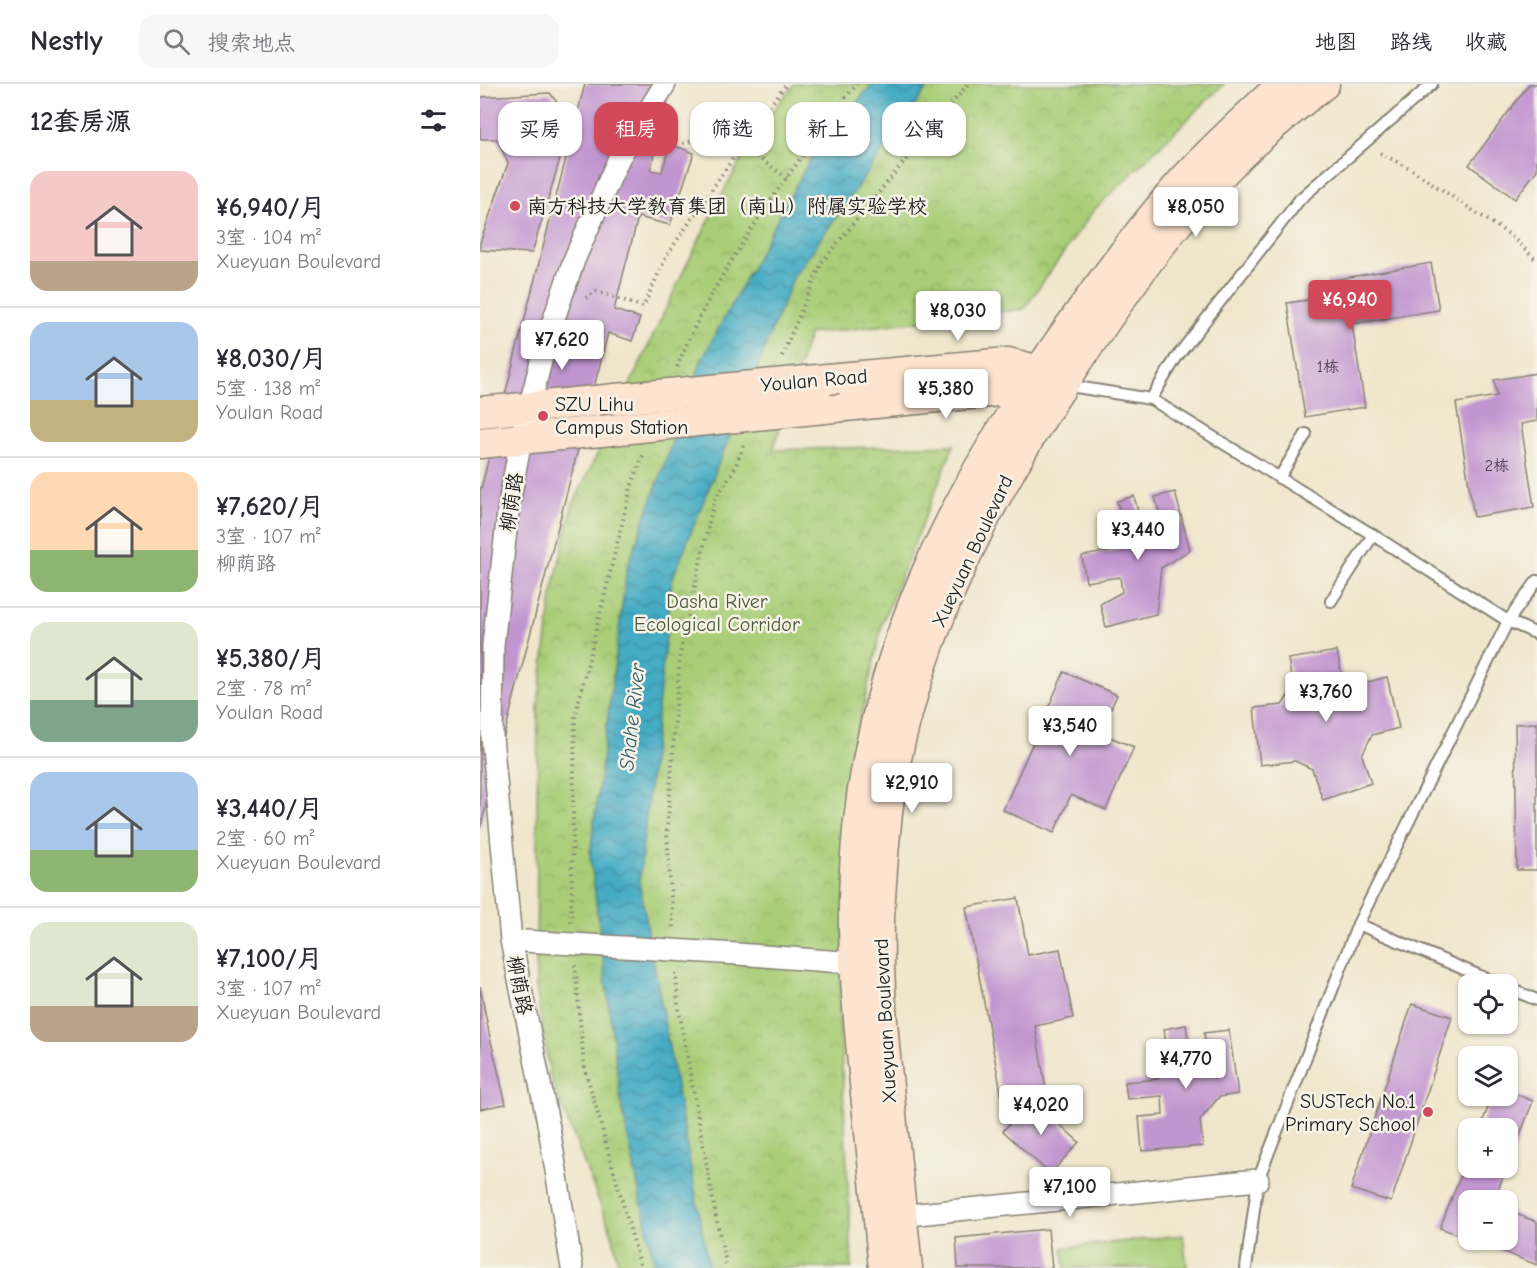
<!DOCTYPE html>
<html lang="zh">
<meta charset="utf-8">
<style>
:root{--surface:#fff;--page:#f7f7f7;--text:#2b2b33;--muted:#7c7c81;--line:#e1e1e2;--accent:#d1495b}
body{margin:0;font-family:"Comic Neue","LXGW WenKai TC",sans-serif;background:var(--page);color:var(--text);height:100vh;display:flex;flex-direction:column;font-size:22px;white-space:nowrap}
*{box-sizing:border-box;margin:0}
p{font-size:20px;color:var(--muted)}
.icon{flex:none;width:33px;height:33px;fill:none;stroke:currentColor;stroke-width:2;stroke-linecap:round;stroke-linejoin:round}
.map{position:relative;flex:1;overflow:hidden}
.panel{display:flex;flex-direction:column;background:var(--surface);width:480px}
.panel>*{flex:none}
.hud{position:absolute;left:18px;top:18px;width:570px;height:54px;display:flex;gap:12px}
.controls{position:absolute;left:978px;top:890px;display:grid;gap:12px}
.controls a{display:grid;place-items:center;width:60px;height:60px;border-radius:12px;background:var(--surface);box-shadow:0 2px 4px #0004;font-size:30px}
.price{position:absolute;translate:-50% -51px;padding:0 14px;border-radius:6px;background:#fff;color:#222;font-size:20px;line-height:39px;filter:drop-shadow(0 2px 3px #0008)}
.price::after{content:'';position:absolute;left:50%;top:36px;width:18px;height:14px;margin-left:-9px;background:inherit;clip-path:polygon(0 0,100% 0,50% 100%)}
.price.on{background:var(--accent);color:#fff}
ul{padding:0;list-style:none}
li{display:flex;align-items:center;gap:18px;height:150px;padding:0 30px}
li+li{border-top:2px solid var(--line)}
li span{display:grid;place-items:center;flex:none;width:168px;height:120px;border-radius:18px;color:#555}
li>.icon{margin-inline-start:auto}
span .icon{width:72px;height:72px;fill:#fffc;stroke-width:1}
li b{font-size:26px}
h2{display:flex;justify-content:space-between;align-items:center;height:72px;padding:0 30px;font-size:26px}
.tag{padding:0 21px;border-radius:18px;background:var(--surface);box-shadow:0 2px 4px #0004;font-size:21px;line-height:54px}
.tag.on{background:var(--accent);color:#fff}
header{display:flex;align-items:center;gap:36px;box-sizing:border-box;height:84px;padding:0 30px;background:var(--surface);border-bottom:2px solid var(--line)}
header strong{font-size:28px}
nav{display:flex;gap:33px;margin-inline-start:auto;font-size:21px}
.search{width:420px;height:54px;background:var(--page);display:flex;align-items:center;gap:15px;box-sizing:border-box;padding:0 21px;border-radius:18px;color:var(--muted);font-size:22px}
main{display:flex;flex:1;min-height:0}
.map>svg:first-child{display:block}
.green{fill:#a9ce77;stroke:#62754a;stroke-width:1.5}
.park{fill:url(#park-crowns);stroke:#62754a;stroke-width:1.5}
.water{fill:url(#water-waves);stroke:#306470;stroke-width:1.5}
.building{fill:#c195d0}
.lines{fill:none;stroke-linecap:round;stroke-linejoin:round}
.lane-casing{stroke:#868174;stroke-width:14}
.street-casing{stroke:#868174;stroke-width:24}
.secondary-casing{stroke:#868174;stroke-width:33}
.path{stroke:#868174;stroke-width:4;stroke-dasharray:1.5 4.5;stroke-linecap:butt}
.lane{stroke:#fff;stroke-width:10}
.street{stroke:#fff;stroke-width:21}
.secondary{stroke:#fde4d0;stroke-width:30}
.street-bridge-casing{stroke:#868174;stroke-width:24;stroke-linecap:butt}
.secondary-bridge-casing{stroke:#868174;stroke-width:33;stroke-linecap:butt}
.street-bridge{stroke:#fff;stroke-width:21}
.secondary-bridge{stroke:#fde4d0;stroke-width:30}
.poi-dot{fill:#d1495b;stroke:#f7f3e8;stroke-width:2}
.labels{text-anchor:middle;stroke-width:5;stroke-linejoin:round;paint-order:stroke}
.number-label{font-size:16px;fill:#453a49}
.poi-label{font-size:20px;fill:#1c1c1c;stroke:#f7f3e8;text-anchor:start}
.street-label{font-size:20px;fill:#1c1c1c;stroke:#f7f3e8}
.park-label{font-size:20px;fill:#4d5a3c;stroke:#f7f3e8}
.water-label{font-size:21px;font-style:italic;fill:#2e5d68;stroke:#f7f3e8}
</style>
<header>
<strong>Nestly</strong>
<div class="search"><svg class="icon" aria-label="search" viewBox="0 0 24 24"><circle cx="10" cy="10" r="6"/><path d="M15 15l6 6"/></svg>搜索地点</div>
<nav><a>地图</a><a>路线</a><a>收藏</a></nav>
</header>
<main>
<section class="panel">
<h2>12套房源<svg class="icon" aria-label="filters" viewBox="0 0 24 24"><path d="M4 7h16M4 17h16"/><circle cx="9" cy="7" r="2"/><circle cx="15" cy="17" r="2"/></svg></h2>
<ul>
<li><span style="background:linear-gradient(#f6c9c9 75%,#b9a48a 0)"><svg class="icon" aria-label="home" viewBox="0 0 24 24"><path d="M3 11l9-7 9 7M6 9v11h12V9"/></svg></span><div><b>¥6,940/月</b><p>3室 · 104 m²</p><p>Xueyuan Boulevard</p></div></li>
<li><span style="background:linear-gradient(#a9c7e8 65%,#c2b280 0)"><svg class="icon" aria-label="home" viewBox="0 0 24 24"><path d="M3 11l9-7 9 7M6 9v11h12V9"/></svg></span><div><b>¥8,030/月</b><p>5室 · 138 m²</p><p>Youlan Road</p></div></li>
<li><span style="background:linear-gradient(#ffd9b3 65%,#8fb573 0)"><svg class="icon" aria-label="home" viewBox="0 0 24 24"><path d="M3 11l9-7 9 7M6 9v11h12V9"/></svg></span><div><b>¥7,620/月</b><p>3室 · 107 m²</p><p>柳荫路</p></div></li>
<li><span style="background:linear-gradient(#dfe7d0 65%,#7fa58c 0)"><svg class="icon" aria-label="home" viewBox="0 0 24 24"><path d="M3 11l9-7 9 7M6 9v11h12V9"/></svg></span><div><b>¥5,380/月</b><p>2室 · 78 m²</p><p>Youlan Road</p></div></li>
<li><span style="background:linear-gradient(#a9c7e8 65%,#8fb573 0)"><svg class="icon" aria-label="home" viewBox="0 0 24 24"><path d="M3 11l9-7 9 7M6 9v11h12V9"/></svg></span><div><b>¥3,440/月</b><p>2室 · 60 m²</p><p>Xueyuan Boulevard</p></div></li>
<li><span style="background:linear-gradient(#dfe7d0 70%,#b9a48a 0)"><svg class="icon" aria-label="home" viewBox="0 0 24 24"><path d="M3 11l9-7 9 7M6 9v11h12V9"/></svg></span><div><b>¥7,100/月</b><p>3室 · 107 m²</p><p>Xueyuan Boulevard</p></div></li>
</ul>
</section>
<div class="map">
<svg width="1057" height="1184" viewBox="0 0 1057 1184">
<defs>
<pattern id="park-crowns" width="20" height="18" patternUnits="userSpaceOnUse" patternTransform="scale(1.5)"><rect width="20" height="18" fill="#a9ce77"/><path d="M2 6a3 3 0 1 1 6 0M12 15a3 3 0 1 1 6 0" fill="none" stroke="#91b066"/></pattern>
<pattern id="water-waves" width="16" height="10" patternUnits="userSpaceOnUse" patternTransform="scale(1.5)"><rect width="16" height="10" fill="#44acc4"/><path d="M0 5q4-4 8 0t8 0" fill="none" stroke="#388b9e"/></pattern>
</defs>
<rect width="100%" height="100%" fill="#f7f3e8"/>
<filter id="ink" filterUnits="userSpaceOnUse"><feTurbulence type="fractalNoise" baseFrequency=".0167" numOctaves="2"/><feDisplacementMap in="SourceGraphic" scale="12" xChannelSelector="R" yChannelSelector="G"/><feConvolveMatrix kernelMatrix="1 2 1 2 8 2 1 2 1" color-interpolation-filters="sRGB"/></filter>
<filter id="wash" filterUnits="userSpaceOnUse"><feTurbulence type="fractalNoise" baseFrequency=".008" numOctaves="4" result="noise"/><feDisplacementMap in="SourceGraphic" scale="24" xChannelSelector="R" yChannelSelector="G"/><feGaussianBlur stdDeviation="1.35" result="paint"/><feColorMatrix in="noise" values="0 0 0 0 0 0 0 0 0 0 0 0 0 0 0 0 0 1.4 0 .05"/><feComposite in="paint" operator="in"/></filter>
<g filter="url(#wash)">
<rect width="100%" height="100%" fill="#f0e6cc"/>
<!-- green -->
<polygon class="green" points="703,1151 707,1184 585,1184 583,1164"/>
<!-- park -->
<polygon class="park" points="314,0 744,0 613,127 544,225 329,250 293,366 474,361 403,537 379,642 359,922 372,1184 139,1184 133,1153 70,992 56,903 58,621 73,505 92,423 207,180 246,103 278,46"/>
<!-- water -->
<polygon class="water" points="392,0 450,0 313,194 192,496 159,797 229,1184 175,1184 141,1020 110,770 147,484 222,275 334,68"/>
<g id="blocks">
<!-- building -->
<g class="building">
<polygon points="105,0 192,0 170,86 182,88 190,60 214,69 190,141 158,133 134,226 160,234 152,257 128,249 0,745 0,408"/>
<polygon points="1049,0 1057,0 1057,86 1035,115 989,81"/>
<polygon points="70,9 91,38 52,169 0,166 0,159 28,79 17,55 0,55 0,13"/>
<polygon points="951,179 959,226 872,240 885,323 825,333 807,219 848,213 846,197"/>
<polygon points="1057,289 1057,337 1041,340 1054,423 994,433 976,319 1017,312 1014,296"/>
<polygon points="695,408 710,466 681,484 676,530 626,543 620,520 642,508 640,493 606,498 602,472 637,466 645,448 637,417 654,412 665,455 685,450 675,413"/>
<polygon points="857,567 863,597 880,600 907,593 919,644 892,651 882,671 891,699 843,716 832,685 815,677 780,681 774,624 802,621 813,605 808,575"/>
<polygon points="584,588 637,611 620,649 654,663 626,726 591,711 574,749 523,726"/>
<polygon points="1057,639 1057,786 1037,786 1035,640"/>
<polygon points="538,814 548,871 580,865 593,934 555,942 566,1005 522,1013 486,823"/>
<polygon points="0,902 9,949 26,1020 0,1025"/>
<polygon points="932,920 972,933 911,1118 871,1105"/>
<polygon points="706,941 711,975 727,972 724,949 749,946 758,1010 739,1013 720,1036 723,1062 662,1067 659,1033 683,1031 682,1012 647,1015 645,998 678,995 689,981 684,945"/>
<polygon points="1028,1007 1053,1017 1028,1082 1028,1044 1000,1044 1013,1011 1028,1011"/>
<polygon points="552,1015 599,1058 570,1090 523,1047"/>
<polygon points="988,1073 988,1083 1027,1083 1014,1116 988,1116 988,1154 960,1144"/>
<polygon points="1028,1127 1057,1138 1057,1181 990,1155 1028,1155"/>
<polygon points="568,1145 572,1184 478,1184 476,1154"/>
</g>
</g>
</g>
<g filter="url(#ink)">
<use href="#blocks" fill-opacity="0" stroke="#868174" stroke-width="1.5"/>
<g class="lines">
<!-- lane casing -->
<g class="lane-casing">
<g id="lane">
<polyline points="584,301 671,315 893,451 1028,537 1057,550"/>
<polyline points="671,315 696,274 820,115 952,0"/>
<polyline points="799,394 826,350"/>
<polyline points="851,517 893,451"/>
<polyline points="878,840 1019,900"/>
<polyline points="1028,904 1057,916"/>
<polyline points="766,1184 778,1096 878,840 1028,537 1057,497"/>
</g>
</g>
<!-- street casing -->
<g class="street-casing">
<g id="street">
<polyline points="257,870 375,879"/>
<polyline points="408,1133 778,1096"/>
<polyline points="92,1184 69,1044 31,856 12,653 13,561 29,420 41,355 66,258 94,176 139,74 185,0"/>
</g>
</g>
<!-- secondary casing -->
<g class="secondary-casing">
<g id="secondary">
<polyline points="358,294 528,279 560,287 575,296"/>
<polyline points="344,324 561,303"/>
<polyline points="0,328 136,315"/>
<polyline points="0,359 121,347"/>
<path d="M 404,1184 C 398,1123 391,1061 385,1000 C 379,939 373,877 374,815 C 375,741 387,665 408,594 C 445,469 512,354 586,248 C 623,196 661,144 703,97 C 734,63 769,31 803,0"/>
<path d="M 427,1184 C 421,1127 415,1069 409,1012 C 402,946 396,879 400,813 C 403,773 405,732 412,694 C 441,542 510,410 594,283 C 642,211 691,139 753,78 C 781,50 812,25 844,0"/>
</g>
</g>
<!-- path -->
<g class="path">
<polyline points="203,59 273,44"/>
<polyline points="262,62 307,94"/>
<polyline points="900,69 929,84 1030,151 1057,177"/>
<polyline points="106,214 116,207 163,223 187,171 282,32 307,0"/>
<polyline points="302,272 342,178 488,0"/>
<path d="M 197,283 C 224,215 264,155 305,96 C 328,64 351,30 377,0"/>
<polyline points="91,838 95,632 151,403 164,369"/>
<polyline points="193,843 187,748 200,569 234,416 253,388 265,359"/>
<polyline points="95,881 104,981 161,1184"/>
<polyline points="196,889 198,921 236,1133 247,1184"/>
</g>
<!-- lane -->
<use href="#lane" class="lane"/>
<!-- street -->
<use href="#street" class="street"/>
<!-- secondary -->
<use href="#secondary" class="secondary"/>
<!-- street-bridge casing -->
<g class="street-bridge-casing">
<polyline id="street-bridge" points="44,857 257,870"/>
</g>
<!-- secondary-bridge casing -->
<g class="secondary-bridge-casing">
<g id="secondary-bridge">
<polyline points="136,315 358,294"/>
<polyline points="121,347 344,324"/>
</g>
</g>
<!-- street-bridge -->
<use href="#street-bridge" class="street-bridge"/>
<!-- secondary-bridge -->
<use href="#secondary-bridge" class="secondary-bridge"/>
</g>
</g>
<!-- markers -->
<g class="poi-dot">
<circle cx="35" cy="122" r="6"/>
<circle cx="63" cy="332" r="6"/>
<circle cx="948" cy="1028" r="6"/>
</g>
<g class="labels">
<!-- number labels -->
<g class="number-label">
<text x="848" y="288">1栋</text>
<text x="1017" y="387">2栋</text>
</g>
<!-- poi labels -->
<g class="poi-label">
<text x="47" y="129">南方科技大学教育集团（南山）附属实验学校</text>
<text x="75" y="327">SZU Lihu<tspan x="75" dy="23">Campus Station</tspan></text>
<text x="936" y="1024" text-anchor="end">SUSTech No.1<tspan x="936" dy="23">Primary School</tspan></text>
</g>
<!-- street labels -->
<g class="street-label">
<text transform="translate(334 296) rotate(-5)" y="7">Youlan Road</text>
<text transform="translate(31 418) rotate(-81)" y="7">柳荫路</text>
<text transform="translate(492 467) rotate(-65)" y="7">Xueyuan Boulevard</text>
<text transform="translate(40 901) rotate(79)" y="7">柳荫路</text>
<text transform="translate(405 937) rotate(-93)" y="7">Xueyuan Boulevard</text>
</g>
<!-- park labels -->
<g class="park-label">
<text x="237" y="524">Dasha River<tspan x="237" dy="23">Ecological Corridor</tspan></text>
</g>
<!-- water labels -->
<g class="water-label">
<text transform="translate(152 633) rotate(-84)" y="7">Shahe River</text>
</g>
</g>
</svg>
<div class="controls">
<a><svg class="icon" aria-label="locate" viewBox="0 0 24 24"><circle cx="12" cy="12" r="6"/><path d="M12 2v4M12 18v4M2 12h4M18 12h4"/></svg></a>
<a><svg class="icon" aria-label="layers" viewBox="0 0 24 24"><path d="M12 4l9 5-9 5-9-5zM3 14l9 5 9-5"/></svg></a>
<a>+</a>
<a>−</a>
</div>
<b class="price" style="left:716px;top:154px">¥8,050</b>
<b class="price on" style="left:870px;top:247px">¥6,940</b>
<b class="price" style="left:478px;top:258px">¥8,030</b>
<b class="price" style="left:82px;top:287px">¥7,620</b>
<b class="price" style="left:466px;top:336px">¥5,380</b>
<b class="price" style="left:658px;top:477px">¥3,440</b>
<b class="price" style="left:846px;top:639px">¥3,760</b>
<b class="price" style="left:590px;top:673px">¥3,540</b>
<b class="price" style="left:432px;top:730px">¥2,910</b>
<b class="price" style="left:706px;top:1006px">¥4,770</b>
<b class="price" style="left:561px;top:1052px">¥4,020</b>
<b class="price" style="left:590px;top:1134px">¥7,100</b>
<div class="hud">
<a class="tag">买房</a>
<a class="tag on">租房</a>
<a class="tag">筛选</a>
<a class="tag">新上</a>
<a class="tag">公寓</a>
</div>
</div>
</main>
